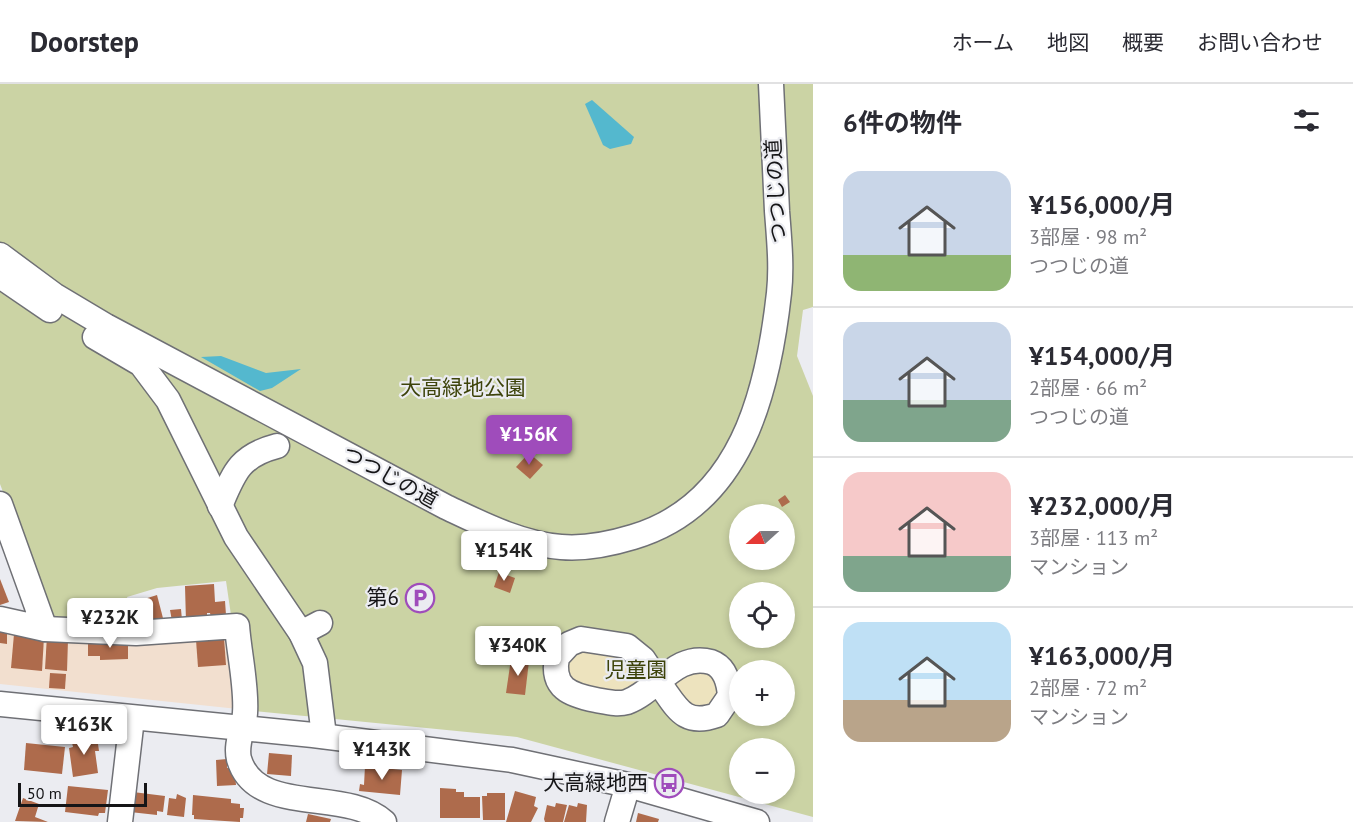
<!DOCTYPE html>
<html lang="ja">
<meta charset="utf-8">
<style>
:root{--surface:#fff;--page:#f2f2f3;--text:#2b2b33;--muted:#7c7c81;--line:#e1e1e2;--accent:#9f4cbb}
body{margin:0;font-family:"PT Sans","Noto Sans JP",sans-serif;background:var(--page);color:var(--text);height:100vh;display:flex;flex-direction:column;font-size:22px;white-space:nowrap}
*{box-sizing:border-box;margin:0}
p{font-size:20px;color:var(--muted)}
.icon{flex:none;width:33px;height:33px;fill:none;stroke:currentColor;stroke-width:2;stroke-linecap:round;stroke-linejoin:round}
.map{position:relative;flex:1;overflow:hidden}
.panel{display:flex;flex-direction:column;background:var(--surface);width:540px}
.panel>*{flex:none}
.needle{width:39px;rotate:249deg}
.tools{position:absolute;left:729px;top:420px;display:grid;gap:12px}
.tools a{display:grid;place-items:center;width:66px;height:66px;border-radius:50%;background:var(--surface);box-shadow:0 3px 9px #0003;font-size:30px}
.scale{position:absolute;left:18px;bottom:15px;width:129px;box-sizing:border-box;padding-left:6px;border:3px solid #151517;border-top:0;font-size:16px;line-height:21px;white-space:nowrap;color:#151517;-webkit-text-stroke:4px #ebecf1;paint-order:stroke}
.price{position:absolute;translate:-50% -51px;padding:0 14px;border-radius:6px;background:#fff;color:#222;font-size:20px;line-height:39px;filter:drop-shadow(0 2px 3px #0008)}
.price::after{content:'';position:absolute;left:50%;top:36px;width:18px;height:14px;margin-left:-9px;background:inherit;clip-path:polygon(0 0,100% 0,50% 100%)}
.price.active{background:var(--accent);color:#fff}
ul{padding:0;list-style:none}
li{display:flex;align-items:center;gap:18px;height:150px;padding:0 30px}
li+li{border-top:2px solid var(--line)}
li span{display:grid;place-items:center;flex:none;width:168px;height:120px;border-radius:18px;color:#555}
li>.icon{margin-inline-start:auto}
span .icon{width:72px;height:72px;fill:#fffc;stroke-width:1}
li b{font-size:26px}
h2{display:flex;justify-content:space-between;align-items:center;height:72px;padding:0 30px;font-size:26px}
header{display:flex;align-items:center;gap:36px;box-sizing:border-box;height:84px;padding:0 30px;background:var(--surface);border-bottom:2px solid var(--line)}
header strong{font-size:28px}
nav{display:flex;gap:33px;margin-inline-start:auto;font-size:21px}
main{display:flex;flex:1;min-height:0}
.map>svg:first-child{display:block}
.commercial{fill:#f2dfcf}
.green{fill:#cbd3a4;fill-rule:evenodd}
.sand{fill:#ede3be}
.water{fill:#54b8ce}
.building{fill:#ae6b4c}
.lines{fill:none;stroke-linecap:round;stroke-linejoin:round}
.minor-casing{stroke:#6f7075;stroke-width:27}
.minor{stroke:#fff;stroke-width:24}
.labels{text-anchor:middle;stroke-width:4.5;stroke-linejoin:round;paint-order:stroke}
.street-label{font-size:21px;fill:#151517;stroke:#ebecf1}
.park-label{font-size:21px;fill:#3d430a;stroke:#ebecf1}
.poi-label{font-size:21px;fill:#151517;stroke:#ebecf1;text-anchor:end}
</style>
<header>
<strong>Doorstep</strong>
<nav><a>ホーム</a><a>地図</a><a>概要</a><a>お問い合わせ</a></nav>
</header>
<main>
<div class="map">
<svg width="813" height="738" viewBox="0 0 813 738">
<rect width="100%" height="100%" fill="#ebecf1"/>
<!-- commercial -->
<polygon class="commercial" points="0,542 227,546 238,625 0,600"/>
<!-- green -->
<path class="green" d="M 0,0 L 813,0 L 813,223 L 803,226 L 797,272 L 813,312 L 813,733 L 517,653 L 253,627 L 232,538 L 226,497 L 157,504 L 127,513 L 135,543 L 54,541 L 0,400 ZM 740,430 L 784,430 L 784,476 L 740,476 ZM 740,508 L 784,508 L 784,554 L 740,554 ZM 740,586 L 784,586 L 784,632 L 740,632 ZM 740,664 L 784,664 L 784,710 L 740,710 Z"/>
<!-- sand -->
<g class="sand">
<polygon points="626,565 649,590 626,615 572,607 565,567"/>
<polygon points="694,580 724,599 704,631 667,603"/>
</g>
<!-- water -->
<g class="water">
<polygon points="592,16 634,53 631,60 610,65 603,61 585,20"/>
<polygon points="221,272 266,289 301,285 272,304 260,307 201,273"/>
</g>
<!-- building -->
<g class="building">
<polygon points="529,369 543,381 530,395 516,383"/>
<polygon points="785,411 790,418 782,423 778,416"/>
<polygon points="499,488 515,494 510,509 494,503"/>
<polygon points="0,495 9,518 0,521"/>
<polygon points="214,500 215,518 225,517 226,531 211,533 210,529 207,529 207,533 186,538 185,502"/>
<polygon points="157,511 164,538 144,543 138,517"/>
<polygon points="181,525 182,536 172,537 170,526"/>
<polygon points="0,548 7,548 7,560 0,559"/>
<polygon points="14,550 44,553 42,587 11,584"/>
<polygon points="47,552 68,555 67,587 45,585"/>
<polygon points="128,554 128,575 100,576 100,572 88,572 88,559"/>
<polygon points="224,554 226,581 198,583 196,556"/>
<polygon points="511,575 529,577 525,611 506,609"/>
<polygon points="50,589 66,590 65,605 49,604"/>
<polygon points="93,651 94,660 98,660 99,667 95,667 98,689 73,693 69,664 73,663 71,654"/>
<polygon points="96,652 108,653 108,658 96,657"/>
<polygon points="26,659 65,663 62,690 24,686"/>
<polygon points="269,669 292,671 291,692 267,690"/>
<polygon points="227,675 227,684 231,684 231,689 235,689 236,701 217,702 216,676"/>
<polygon points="365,682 402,686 400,711 359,707 360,700 364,701"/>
<polygon points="68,702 108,706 105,729 99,729 98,732 65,728"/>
<polygon points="440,704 456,705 456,708 464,708 464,713 480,713 480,734 440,734"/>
<polygon points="515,707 536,713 534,722 538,724 531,738 506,738"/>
<polygon points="133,708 165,712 163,728 157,727 157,731 130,728"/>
<polygon points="487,709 505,709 505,736 483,736 482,712 487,712"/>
<polygon points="177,710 186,714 184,733 167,731 169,714 176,715"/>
<polygon points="193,711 231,715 231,719 240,720 240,724 244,724 243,734 240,734 240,738 194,735 194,731 192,731"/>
<polygon points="23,714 39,720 35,733 48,738 15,737"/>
<polygon points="556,719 567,721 563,738 545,738 544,735 547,721 555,723"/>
<polygon points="578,719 587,721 586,738 564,738 569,721 577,723"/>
<polygon points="638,729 659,735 658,738 636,738"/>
<polygon points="308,730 331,735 330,738 306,738"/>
</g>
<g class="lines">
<!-- minor casing -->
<g class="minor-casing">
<g id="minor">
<path d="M 0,171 L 54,211 L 106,242 L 446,423 C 482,440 521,460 561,463 C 584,465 610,460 633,453 C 741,421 768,309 779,209 C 782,182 779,154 777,127 C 775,85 773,42 771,0"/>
<polyline points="0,192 50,226"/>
<polyline points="95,253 141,280 168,316 236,453 301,549 315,579 324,652"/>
<polyline points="0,420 45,545 0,535"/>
<path d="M 220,422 C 234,389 239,372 277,362"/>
<path d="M 45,545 L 136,549 L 237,542 C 239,569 247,603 245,629 C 244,645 235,659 239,675 C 256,733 346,703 384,738"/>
<polyline points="301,549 320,539"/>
<path d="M 659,599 C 677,623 683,643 717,631 L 730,612 C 729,599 725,583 711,578 C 676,568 657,607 627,618 C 617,621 607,618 596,616 C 570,611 551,604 557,573 L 569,560 L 581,555 L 627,562 L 643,575 L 659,599"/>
<polyline points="0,620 313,651 512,676 628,701 757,738"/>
<polyline points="120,738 132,634"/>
<polyline points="617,738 628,701"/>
</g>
</g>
<!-- minor -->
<use href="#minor" class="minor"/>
</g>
<!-- icons -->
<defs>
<g id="parking-ring" transform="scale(1.5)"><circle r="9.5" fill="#ebecf1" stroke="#9f4cbb" stroke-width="1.5"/><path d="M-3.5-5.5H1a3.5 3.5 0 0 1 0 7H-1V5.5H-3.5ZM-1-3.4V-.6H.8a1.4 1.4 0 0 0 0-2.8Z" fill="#9f4cbb"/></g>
<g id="bus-ring" transform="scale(1.5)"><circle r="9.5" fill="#ebecf1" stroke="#9f4cbb" stroke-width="1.5"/><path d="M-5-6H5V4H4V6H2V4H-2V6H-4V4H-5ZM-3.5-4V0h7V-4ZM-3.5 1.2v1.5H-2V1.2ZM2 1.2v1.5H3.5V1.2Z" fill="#9f4cbb"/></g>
</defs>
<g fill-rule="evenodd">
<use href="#parking-ring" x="420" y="514"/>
<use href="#bus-ring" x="669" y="699"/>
</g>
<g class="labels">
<!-- street labels -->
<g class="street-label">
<text transform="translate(776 107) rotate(-93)" y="7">つつじの道</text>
<text transform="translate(390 393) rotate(29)" y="7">つつじの道</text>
</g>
<!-- park labels -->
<g class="park-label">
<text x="463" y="311">大高緑地公園</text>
<text x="636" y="593">児童園</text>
</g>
<!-- poi labels -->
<g class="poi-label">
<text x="399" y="521">第6</text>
<text x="648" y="706">大高緑地西</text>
</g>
</g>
</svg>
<div class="tools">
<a><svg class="needle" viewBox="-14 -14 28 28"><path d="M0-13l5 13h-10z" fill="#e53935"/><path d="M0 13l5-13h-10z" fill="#7c7c81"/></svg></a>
<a><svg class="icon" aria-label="locate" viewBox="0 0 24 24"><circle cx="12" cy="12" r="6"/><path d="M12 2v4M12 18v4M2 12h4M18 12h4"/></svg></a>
<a>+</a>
<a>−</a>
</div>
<div class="scale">50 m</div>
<b class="price active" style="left:529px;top:382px">¥156K</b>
<b class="price" style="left:504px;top:498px">¥154K</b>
<b class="price" style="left:110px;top:565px">¥232K</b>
<b class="price" style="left:518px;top:593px">¥340K</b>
<b class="price" style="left:84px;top:672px">¥163K</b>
<b class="price" style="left:382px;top:697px">¥143K</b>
</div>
<section class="panel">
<h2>6件の物件<svg class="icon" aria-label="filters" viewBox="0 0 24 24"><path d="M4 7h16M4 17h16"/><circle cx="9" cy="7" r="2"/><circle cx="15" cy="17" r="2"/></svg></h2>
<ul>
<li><span style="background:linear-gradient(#c9d6e8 70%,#8fb573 0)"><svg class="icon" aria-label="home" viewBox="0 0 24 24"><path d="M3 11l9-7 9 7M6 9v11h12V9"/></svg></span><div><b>¥156,000/月</b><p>3部屋 · 98 m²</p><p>つつじの道</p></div></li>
<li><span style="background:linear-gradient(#c9d6e8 65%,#7fa58c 0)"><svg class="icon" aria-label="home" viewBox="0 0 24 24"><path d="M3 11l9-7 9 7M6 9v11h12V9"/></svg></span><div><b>¥154,000/月</b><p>2部屋 · 66 m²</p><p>つつじの道</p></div></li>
<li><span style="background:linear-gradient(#f6c9c9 70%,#7fa58c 0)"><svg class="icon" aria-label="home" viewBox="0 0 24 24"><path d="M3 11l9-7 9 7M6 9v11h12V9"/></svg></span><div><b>¥232,000/月</b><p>3部屋 · 113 m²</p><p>マンション</p></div></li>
<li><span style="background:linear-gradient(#bfe0f5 65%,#b9a48a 0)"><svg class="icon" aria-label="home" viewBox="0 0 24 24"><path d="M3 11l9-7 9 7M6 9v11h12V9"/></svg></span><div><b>¥163,000/月</b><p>2部屋 · 72 m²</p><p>マンション</p></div></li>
</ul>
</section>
</main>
